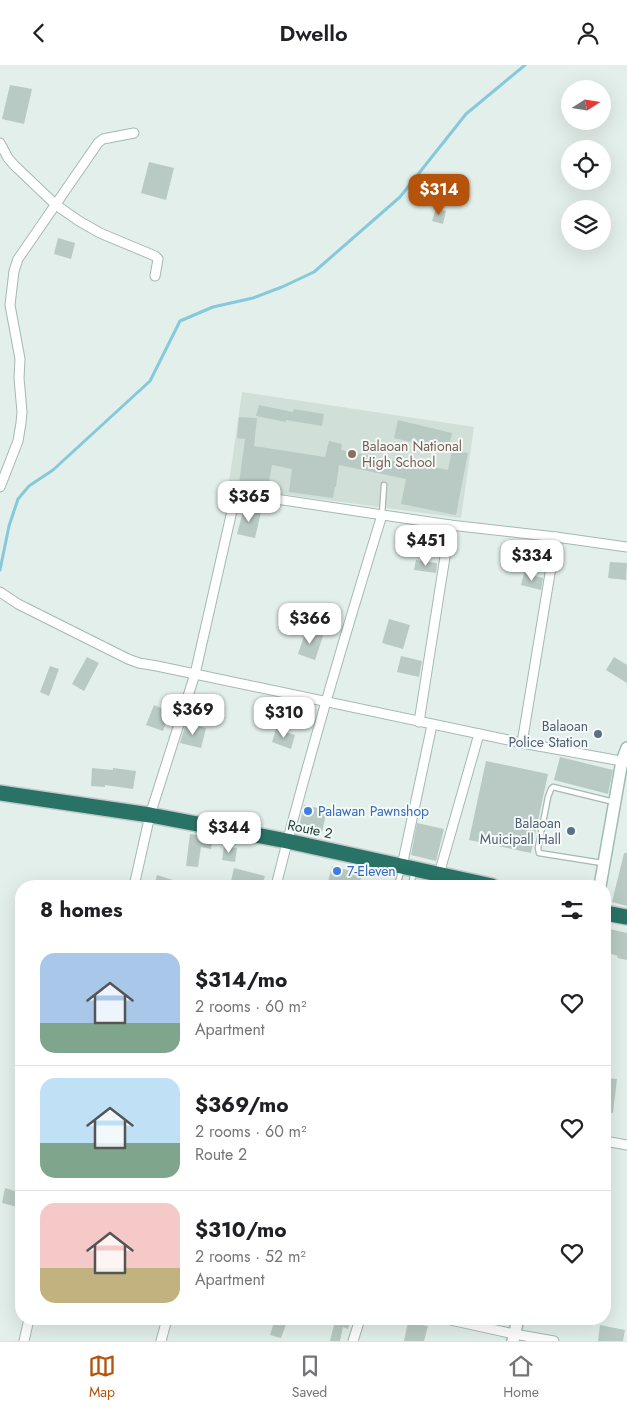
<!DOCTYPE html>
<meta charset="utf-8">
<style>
:root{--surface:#fff;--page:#f2f2f2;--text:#202124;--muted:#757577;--line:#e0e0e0;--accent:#b45309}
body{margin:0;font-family:Jost,sans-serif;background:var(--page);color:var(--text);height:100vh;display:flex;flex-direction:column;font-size:19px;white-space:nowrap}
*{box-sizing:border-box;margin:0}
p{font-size:16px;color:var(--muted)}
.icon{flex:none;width:28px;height:28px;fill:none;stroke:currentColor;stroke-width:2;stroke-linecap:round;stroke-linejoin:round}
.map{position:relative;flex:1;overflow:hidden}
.panel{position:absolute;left:15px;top:815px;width:596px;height:445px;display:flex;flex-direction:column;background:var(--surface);border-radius:20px;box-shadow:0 5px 20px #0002}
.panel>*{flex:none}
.needle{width:32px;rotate:78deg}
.fabs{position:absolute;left:561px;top:15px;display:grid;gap:10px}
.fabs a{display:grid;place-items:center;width:50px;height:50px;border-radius:50%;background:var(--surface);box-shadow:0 5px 20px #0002;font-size:25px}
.price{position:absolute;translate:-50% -42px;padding:0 11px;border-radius:10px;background:#fff;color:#222;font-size:16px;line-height:32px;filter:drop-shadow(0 1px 2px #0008)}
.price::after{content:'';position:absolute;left:50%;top:30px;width:15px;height:11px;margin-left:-8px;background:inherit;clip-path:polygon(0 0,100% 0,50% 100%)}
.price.active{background:var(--accent);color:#fff}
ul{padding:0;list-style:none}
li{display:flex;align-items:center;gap:15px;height:125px;padding:0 25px}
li+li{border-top:1px solid var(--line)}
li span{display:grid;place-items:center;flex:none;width:140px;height:100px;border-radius:15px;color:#555}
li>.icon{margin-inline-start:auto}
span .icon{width:60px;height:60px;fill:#fffc;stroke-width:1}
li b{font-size:21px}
h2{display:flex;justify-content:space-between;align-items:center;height:60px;padding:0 25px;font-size:21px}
header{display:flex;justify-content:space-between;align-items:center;height:65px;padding:0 25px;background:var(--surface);font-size:22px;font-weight:600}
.tab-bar{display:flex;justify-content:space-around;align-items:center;height:70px;border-top:1px solid var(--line);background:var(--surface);font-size:14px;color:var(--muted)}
.tab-bar a{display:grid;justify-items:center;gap:2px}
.tab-bar .active{color:var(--accent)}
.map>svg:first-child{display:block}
.built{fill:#d1dfd9}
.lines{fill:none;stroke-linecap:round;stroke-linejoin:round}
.stream{stroke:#85c9da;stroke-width:3}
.building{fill:#b8cac3}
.lane-casing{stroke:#a5b8b2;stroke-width:7}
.street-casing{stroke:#a5b8b2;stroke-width:11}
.secondary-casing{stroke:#a0bcb3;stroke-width:14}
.highway-casing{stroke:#c1cac8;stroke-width:18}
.lane{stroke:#fff;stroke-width:4.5}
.street{stroke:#fff;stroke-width:9}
.secondary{stroke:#fff;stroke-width:11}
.highway{stroke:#287366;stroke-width:15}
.education-dot{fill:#8d6e63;stroke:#f5faf8;stroke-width:2}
.service-dot{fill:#5c6f8a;stroke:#f5faf8;stroke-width:2}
.shop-dot{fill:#3f7fe0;stroke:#f5faf8;stroke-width:2}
.labels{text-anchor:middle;stroke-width:4;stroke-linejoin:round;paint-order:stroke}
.education-label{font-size:14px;fill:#785e54;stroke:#f5faf8;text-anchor:start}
.service-label{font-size:14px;fill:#4e5e75;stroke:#f5faf8;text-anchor:end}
.shop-label{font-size:14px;fill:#366cbe;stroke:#f5faf8;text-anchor:start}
.street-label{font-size:14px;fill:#20433b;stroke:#f5faf8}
</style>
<header><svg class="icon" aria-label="back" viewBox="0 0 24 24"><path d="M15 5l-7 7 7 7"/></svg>Dwello<svg class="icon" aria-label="person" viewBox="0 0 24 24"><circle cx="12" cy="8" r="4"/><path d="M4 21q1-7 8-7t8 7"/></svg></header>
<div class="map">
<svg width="627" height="1276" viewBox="0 0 627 1276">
<rect width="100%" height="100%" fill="#e3efea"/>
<!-- built -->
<polygon class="built" points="242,327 474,362 461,453 245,424 229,417"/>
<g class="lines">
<!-- stream -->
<polyline class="stream" points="0,505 9,461 18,434 29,421 53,405 150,316 180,256 213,242 253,233 282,222 314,207 400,132 466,49 525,0"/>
</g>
<!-- building -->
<g class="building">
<polygon points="10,20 32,24 24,59 2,54"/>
<polygon points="149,97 174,103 166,135 141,128"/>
<polygon points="436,143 446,146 443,159 432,156"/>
<polygon points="58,173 75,178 71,194 54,189"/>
<polygon points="259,340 293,347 294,344 324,349 322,361 286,355 286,357 256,351"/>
<polygon points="239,352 257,353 254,381 325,392 329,376 342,379 341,385 409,399 409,397 448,405 452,385 468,388 456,450 401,439 406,414 339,400 336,422 335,422 333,433 289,427 292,404 272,400 268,423 239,418 245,374 237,373"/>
<polygon points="398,355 452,368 448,386 394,373"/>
<polygon points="244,443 261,447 255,473 237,469"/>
<polygon points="416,495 437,498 436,508 414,505"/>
<polygon points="610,497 627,498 626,515 608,513"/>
<polygon points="524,508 543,513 541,525 521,520"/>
<polygon points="389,554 410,560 403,584 382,578"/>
<polygon points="306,565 323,571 315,595 298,589"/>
<polygon points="401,591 422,596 419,612 397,607"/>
<polygon points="87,592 99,598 84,626 72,619"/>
<polygon points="614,592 627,600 627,618 606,605"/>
<polygon points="50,601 59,604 49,631 40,627"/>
<polygon points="154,640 170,647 163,666 146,660"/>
<polygon points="186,658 206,663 201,683 180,678"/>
<polygon points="276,664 295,670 291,684 272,677"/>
<polygon points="560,692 613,705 608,729 554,715"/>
<polygon points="486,696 548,709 531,788 469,775"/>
<polygon points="92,703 113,705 113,703 136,706 133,724 105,720 105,722 91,721"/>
<polygon points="304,740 327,745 322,767 299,762"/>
<polygon points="417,758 444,764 436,796 411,790"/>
<polygon points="190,769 213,772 211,784 201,782 198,802 186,801"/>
<polygon points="224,781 237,783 235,797 222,795"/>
<polygon points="624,788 627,788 627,841 612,837"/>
<polygon points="332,801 362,809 359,821 327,821"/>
<polygon points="234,803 265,811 262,821 251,821 231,816"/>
<polygon points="157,810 186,819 185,821 154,821"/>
<polygon points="605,863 627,868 627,895 617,893 618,891 605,887"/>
<polygon points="605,1013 617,1014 613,1048 605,1047"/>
<polygon points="5,1123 21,1128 21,1143 2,1138"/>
<polygon points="275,1254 288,1254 281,1273 270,1270"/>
<polygon points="322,1254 351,1254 348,1264 343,1262 340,1276 330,1276 334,1260 321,1257"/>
<polygon points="408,1257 428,1261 424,1276 404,1276"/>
<polygon points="600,1260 625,1265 623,1276 598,1276"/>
</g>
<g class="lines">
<!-- lane casing -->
<g class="lane-casing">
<g id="lane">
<polyline points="382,450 384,420"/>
<polyline points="602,798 539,788 538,783 548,732 551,724 553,722 614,737"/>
<polyline points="397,821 402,803"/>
<polyline points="411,821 414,806"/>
</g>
</g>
<!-- street casing -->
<g class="street-casing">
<g id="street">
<polyline points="0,78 8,93 14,100 56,140 79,156 100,168 155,191 158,194 155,211"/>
<polyline points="0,422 18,376 21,358 22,347 19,313 20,294 10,240 14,206 18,194 98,78 103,74 134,68"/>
<polyline points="0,527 18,539 128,594 139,598 157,601 522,678 627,697"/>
<polyline points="419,657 450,460"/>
<polyline points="522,678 556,472"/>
<polyline points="402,801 432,660"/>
<polyline points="439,809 479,669"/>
<polyline points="134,821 150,750 195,609 236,428 450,460 556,472 627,482"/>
<path d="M 276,821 C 307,696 344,573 382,450"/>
<polyline points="605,1076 627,1080"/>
<polyline points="446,1254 514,1269 554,1276"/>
<polyline points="24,1276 29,1254"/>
<polyline points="161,1276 167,1254"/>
<polyline points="353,1276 360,1254"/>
</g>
</g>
<!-- secondary casing -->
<g class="secondary-casing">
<g id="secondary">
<polyline points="600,821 622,696 627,683"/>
<polyline points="513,1276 518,1254"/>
</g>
</g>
<!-- highway casing -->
<g class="highway-casing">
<g id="highway">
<polyline points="0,728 150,750 287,776 492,821"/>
<polyline points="605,848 627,852"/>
</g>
</g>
<!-- lane -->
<use href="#lane" class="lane"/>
<!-- street -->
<use href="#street" class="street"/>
<!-- secondary -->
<use href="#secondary" class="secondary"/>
<!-- highway -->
<use href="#highway" class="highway"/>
</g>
<!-- markers -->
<circle class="education-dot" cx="352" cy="389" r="5"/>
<g class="service-dot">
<circle cx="598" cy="669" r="5"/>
<circle cx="571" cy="766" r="5"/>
</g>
<g class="shop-dot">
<circle cx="308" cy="746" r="5"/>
<circle cx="337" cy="806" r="5"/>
</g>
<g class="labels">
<!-- education labels -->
<g class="education-label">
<text x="362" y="386">Balaoan National<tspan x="362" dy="16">High School</tspan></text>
</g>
<!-- service labels -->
<g class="service-label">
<text x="588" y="666">Balaoan<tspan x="588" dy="16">Police Station</tspan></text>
<text x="561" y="763">Balaoan<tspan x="561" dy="16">Muicipall Hall</tspan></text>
</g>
<!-- shop labels -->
<g class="shop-label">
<text x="318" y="751">Palawan Pawnshop</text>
<text x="347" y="811">7-Eleven</text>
</g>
<!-- street labels -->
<g class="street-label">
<text transform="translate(310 764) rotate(12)" y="5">Route 2</text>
</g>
</g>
</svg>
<div class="fabs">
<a><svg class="needle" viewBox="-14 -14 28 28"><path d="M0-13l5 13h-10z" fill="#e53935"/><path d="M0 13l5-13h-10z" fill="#757577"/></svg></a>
<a><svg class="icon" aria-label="locate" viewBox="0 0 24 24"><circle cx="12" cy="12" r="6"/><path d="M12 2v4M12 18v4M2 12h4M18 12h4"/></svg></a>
<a><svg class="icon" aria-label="layers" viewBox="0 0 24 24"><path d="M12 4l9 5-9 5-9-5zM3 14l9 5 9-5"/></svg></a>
</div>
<b class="price active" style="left:439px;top:151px">$314</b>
<b class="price" style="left:249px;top:458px">$365</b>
<b class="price" style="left:426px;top:502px">$451</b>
<b class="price" style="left:532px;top:517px">$334</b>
<b class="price" style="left:310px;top:580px">$366</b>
<b class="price" style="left:193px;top:671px">$369</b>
<b class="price" style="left:284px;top:674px">$310</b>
<b class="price" style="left:229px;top:789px">$344</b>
<section class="panel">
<h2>8 homes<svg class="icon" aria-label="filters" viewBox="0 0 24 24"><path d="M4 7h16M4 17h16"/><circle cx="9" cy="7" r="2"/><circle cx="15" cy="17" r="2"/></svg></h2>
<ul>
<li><span style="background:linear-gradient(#a9c7e8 70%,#7fa58c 0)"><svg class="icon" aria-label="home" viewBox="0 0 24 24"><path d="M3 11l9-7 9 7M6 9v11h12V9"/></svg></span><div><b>$314/mo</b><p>2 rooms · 60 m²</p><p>Apartment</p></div><svg class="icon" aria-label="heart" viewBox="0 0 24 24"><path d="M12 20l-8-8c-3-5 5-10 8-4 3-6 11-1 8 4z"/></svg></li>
<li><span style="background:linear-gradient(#bfe0f5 65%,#7fa58c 0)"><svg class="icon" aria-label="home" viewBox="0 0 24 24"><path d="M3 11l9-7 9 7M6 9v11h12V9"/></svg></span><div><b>$369/mo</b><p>2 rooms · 60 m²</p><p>Route 2</p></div><svg class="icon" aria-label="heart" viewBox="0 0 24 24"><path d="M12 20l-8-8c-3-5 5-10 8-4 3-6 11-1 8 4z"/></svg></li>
<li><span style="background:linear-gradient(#f6c9c9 65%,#c2b280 0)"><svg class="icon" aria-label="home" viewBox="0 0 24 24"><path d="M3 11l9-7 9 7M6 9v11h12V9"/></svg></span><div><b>$310/mo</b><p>2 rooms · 52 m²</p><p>Apartment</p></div><svg class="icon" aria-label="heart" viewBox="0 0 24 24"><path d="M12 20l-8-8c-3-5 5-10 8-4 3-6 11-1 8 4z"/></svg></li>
</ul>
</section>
</div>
<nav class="tab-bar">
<a class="active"><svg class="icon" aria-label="map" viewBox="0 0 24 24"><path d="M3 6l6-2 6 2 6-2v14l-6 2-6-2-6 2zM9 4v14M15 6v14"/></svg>Map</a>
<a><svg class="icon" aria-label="saved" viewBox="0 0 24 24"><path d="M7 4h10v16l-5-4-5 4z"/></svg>Saved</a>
<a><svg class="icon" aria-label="home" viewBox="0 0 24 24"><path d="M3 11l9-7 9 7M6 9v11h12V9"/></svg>Home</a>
</nav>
